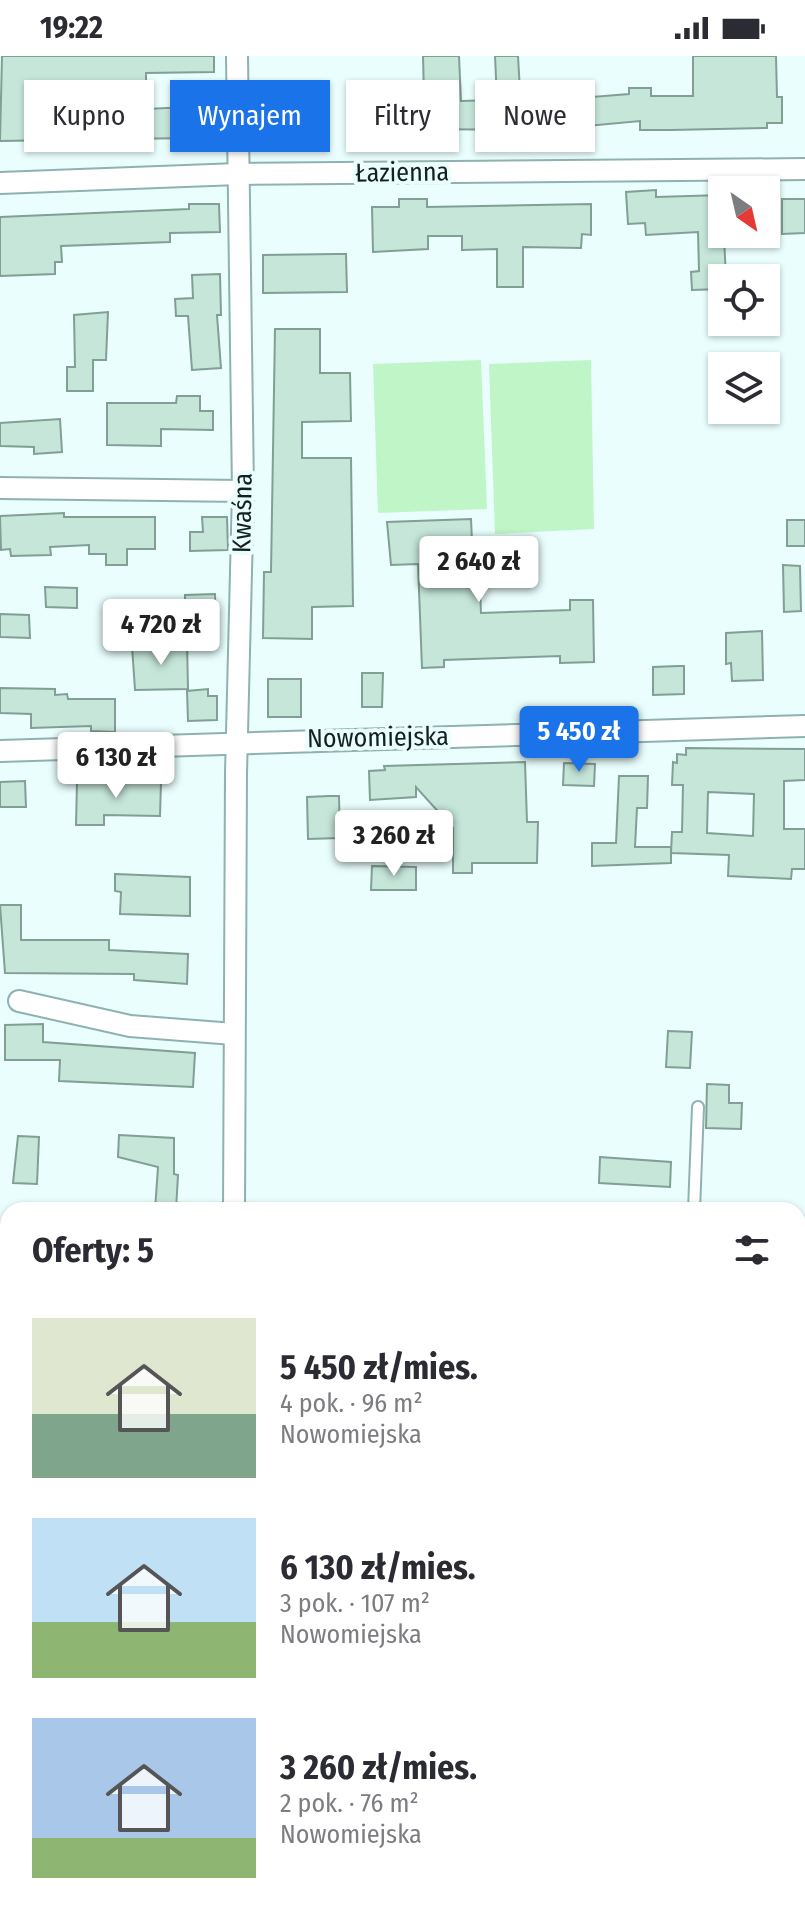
<!DOCTYPE html>
<html lang="pl">
<meta charset="utf-8">
<style>
:root{--surface:#fff;--page:#f2f2f3;--text:#2b2b33;--muted:#7c7c81;--accent:#1a73e8}
body{margin:0;font-family:"Fira Sans Condensed",sans-serif;background:var(--page);color:var(--text);height:100vh;display:flex;flex-direction:column;font-size:30px;white-space:nowrap}
*{box-sizing:border-box;margin:0}
p{font-size:26px;color:var(--muted)}
.icon{flex:none;width:44px;height:44px;fill:none;stroke:currentColor;stroke-width:2;stroke-linecap:round;stroke-linejoin:round}
.map{position:relative;flex:1;overflow:hidden}
.sheet{position:absolute;left:0px;top:1146px;width:806px;height:712px;display:flex;flex-direction:column;background:var(--surface);border-radius:24px 24px 0 0;box-shadow:0 2px 6px #0004}
.sheet>*{flex:none}
.guide{position:absolute;left:24px;top:24px;width:758px;height:72px;display:flex;gap:16px}
.needle{width:52px;rotate:146deg}
.controls{position:absolute;left:708px;top:120px;display:grid;gap:16px}
.controls a{display:grid;place-items:center;width:72px;height:72px;border-radius:0px;background:var(--surface);box-shadow:0 2px 6px #0004;font-size:40px}
.price{position:absolute;translate:-50% -68px;padding:0 18px;border-radius:8px;background:#fff;color:#222;font-size:26px;line-height:52px;filter:drop-shadow(0 2px 4px #0008)}
.price::after{content:'';position:absolute;left:50%;top:48px;width:24px;height:18px;margin-left:-12px;background:inherit;clip-path:polygon(0 0,100% 0,50% 100%)}
.price.active{background:var(--accent);color:#fff}
ul{padding:0;list-style:none}
li{display:flex;align-items:center;gap:24px;height:200px;padding:0 32px}
li span{display:grid;place-items:center;flex:none;width:224px;height:160px;border-radius:0px;color:#555}
li>.icon{margin-inline-start:auto}
span .icon{width:96px;height:96px;fill:#fffc;stroke-width:1}
li b{font-size:34px}
h2{display:flex;justify-content:space-between;align-items:center;height:96px;padding:0 32px;font-size:34px}
.chip{padding:0 28px;border-radius:0px;background:var(--surface);box-shadow:0 2px 6px #0004;font-size:28px;line-height:72px}
.chip.active{background:var(--accent);color:#fff}
.status{display:flex;justify-content:space-between;align-items:center;height:56px;padding:0 40px;background:var(--surface);direction:ltr}
.status svg{height:22px;fill:currentColor}
.map>svg:first-child{display:block}
.green{fill:#c0f6c7}
.water{fill:#9dd3f3;stroke:#749db4;stroke-width:2}
.building{fill:#c6e6da;stroke:#819f94;stroke-width:2;fill-rule:evenodd}
.lines{fill:none;stroke-linecap:round;stroke-linejoin:round}
.service-casing{stroke:#8fb2b0;stroke-width:14}
.minor-casing{stroke:#8fb2b0;stroke-width:24}
.service{stroke:#fff;stroke-width:10}
.minor{stroke:#fff;stroke-width:20}
.labels{text-anchor:middle;stroke-width:8;stroke-linejoin:round;paint-order:stroke}
.street-label{font-size:26px;fill:#132020;stroke:#e9fefd}
</style>
<div class="status"><b>19:22</b><svg viewBox="0 0 49 12"><path d="M0 12V9h3v3zM5 12V6h3v6zM10 12V3h3v9zM15 12V0h3v12zM26 1h20v11H26zM47 4h2v5h-2z"/></svg></div>
<div class="map">
<svg width="805" height="1858" viewBox="0 0 805 1858">
<rect width="100%" height="100%" fill="#e9fefd"/>
<!-- green -->
<g class="green">
<polygon points="481,304 487,453 378,457 373,308"/>
<polygon points="591,304 594,473 495,478 489,308"/>
<rect x="0" y="1589" width="8" height="191"/>
</g>
<!-- water -->
<polygon class="water" points="201,1850 299,1850 312,1858 198,1858"/>
<!-- building -->
<g class="building">
<polygon points="2,0 214,0 214,16 146,17 146,53 188,51 189,82 0,85"/>
<polygon points="423,0 459,0 461,45 497,44 495,0 518,0 520,35 591,27 592,41 629,38 629,32 651,32 651,40 693,40 693,0 776,0 777,41 782,41 782,67 767,67 767,72 671,74 640,74 640,65 543,74 412,73 411,42 424,41"/>
<polygon points="327,43 328,71 290,72 290,45"/>
<polygon points="656,134 656,141 722,139 726,222 722,222 722,233 692,234 691,216 699,215 698,176 646,179 645,167 628,168 626,136"/>
<polygon points="399,143 427,143 427,151 591,148 591,179 582,178 581,192 523,191 523,231 497,231 497,193 462,194 462,180 428,180 428,193 373,196 372,151 399,151"/>
<polygon points="782,143 805,143 805,177 782,178"/>
<polygon points="189,148 219,148 220,176 170,177 170,186 61,190 62,206 55,206 55,218 0,220 0,161 189,153"/>
<polygon points="336,198 346,198 347,236 263,237 263,199"/>
<polygon points="220,218 221,259 217,259 221,312 192,314 188,260 176,260 175,243 193,242 192,219"/>
<polygon points="108,256 106,304 93,304 93,335 67,335 67,311 75,311 74,259"/>
<polygon points="275,273 320,273 320,317 350,317 351,365 302,366 302,402 351,402 353,550 312,551 312,583 263,582 264,516 271,516"/>
<polygon points="177,340 200,340 200,355 213,355 213,374 161,373 161,390 107,389 107,347 176,347"/>
<polygon points="60,363 62,396 34,398 34,391 0,390 0,367"/>
<polygon points="64,457 64,461 155,461 155,493 127,493 127,509 106,509 106,498 89,498 89,489 50,491 51,499 11,500 10,493 1,494 0,460"/>
<polygon points="202,461 227,461 228,494 190,495 190,476 203,476"/>
<polygon points="471,463 473,507 479,507 481,557 570,554 570,544 593,544 594,606 560,607 560,600 444,604 444,611 422,612 418,508 391,509 387,466"/>
<rect x="787" y="464" width="18" height="26"/>
<polygon points="783,509 800,510 801,555 784,556"/>
<polygon points="45,531 77,532 77,552 46,551"/>
<polygon points="215,538 216,580 185,581 185,539"/>
<polygon points="0,558 29,559 30,582 0,581"/>
<polygon points="762,575 763,624 732,625 731,607 726,608 726,577"/>
<polygon points="187,586 188,633 135,634 132,590"/>
<polygon points="678,610 684,610 684,638 653,639 653,611"/>
<polygon points="362,617 383,617 382,651 362,651"/>
<rect x="268" y="623" width="33" height="38"/>
<polygon points="0,632 55,633 55,639 67,638 68,643 115,643 115,676 91,675 91,670 31,672 31,658 0,657"/>
<polygon points="208,633 208,640 217,640 217,664 188,665 187,635"/>
<path d="M 686,692 L 805,693 L 805,724 L 784,725 L 784,773 L 805,773 L 805,813 L 792,813 L 791,823 L 728,820 L 729,799 L 671,797 L 672,776 L 682,776 L 683,729 L 672,729 L 673,706 L 677,707 L 677,698 L 686,699 ZM 708,736 L 754,738 L 753,780 L 707,777 Z"/>
<polygon points="525,706 527,766 538,766 537,807 472,807 472,817 453,817 453,772 416,731 416,741 370,744 369,715 385,714 384,710"/>
<polygon points="564,707 595,708 594,730 563,729"/>
<polygon points="619,720 648,720 647,752 637,752 635,791 671,791 671,807 592,810 592,787 616,787"/>
<polygon points="25,725 26,751 0,751 0,726"/>
<polygon points="127,725 161,726 160,760 104,759 104,769 76,769 77,726"/>
<polygon points="329,740 339,740 340,782 308,783 307,741"/>
<polygon points="372,810 416,811 416,834 371,834"/>
<polygon points="115,818 190,821 190,860 120,858 121,836 115,835"/>
<polygon points="0,849 21,849 21,884 109,884 109,894 188,898 187,928 134,924 134,918 5,917"/>
<polygon points="43,968 43,986 195,997 193,1031 59,1025 60,1004 5,1004 5,969"/>
<polygon points="668,975 692,976 690,1012 666,1011"/>
<polygon points="707,1028 729,1029 729,1047 742,1047 741,1073 706,1072"/>
<polygon points="119,1079 174,1082 174,1118 178,1119 176,1154 155,1154 158,1111 118,1101"/>
<polygon points="18,1080 39,1081 37,1128 13,1127"/>
<polygon points="600,1101 671,1106 670,1131 599,1127"/>
</g>
<g class="lines">
<!-- service casing -->
<g class="service-casing">
<polyline id="service" points="694,1154 698,1051"/>
</g>
<!-- minor casing -->
<g class="minor-casing">
<g id="minor">
<polyline points="0,127 238,118 805,113"/>
<polyline points="0,432 243,435"/>
<polyline points="0,695 805,670"/>
<polyline points="19,945 130,970 234,978"/>
<polyline points="234,1154 236,717 243,435 237,0"/>
<polyline points="0,1213 8,1216"/>
<polyline points="798,1362 805,1365"/>
</g>
</g>
<!-- service -->
<use href="#service" class="service"/>
<!-- minor -->
<use href="#minor" class="minor"/>
</g>
<g class="labels">
<!-- street labels -->
<g class="street-label">
<text transform="translate(402 116) rotate(-1)" y="9">Łazienna</text>
<text transform="translate(242 457) rotate(-89)" y="9">Kwaśna</text>
<text transform="translate(378 681) rotate(-1)" y="9">Nowomiejska</text>
</g>
</g>
</svg>
<div class="controls">
<a><svg class="needle" viewBox="-14 -14 28 28"><path d="M0-13l5 13h-10z" fill="#e53935"/><path d="M0 13l5-13h-10z" fill="#7c7c81"/></svg></a>
<a><svg class="icon" aria-label="locate" viewBox="0 0 24 24"><circle cx="12" cy="12" r="6"/><path d="M12 2v4M12 18v4M2 12h4M18 12h4"/></svg></a>
<a><svg class="icon" aria-label="layers" viewBox="0 0 24 24"><path d="M12 4l9 5-9 5-9-5zM3 14l9 5 9-5"/></svg></a>
</div>
<b class="price" style="left:479px;top:548px">2 640 zł</b>
<b class="price" style="left:161px;top:611px">4 720 zł</b>
<b class="price active" style="left:579px;top:718px">5 450 zł</b>
<b class="price" style="left:116px;top:744px">6 130 zł</b>
<b class="price" style="left:394px;top:822px">3 260 zł</b>
<div class="guide">
<a class="chip">Kupno</a>
<a class="chip active">Wynajem</a>
<a class="chip">Filtry</a>
<a class="chip">Nowe</a>
</div>
<section class="sheet">
<h2>Oferty: 5<svg class="icon" aria-label="filters" viewBox="0 0 24 24"><path d="M4 7h16M4 17h16"/><circle cx="9" cy="7" r="2"/><circle cx="15" cy="17" r="2"/></svg></h2>
<ul>
<li><span style="background:linear-gradient(#dfe7d0 60%,#7fa58c 0)"><svg class="icon" aria-label="home" viewBox="0 0 24 24"><path d="M3 11l9-7 9 7M6 9v11h12V9"/></svg></span><div><b>5 450 zł/mies.</b><p>4 pok. · 96 m²</p><p>Nowomiejska</p></div></li>
<li><span style="background:linear-gradient(#bfe0f5 65%,#8fb573 0)"><svg class="icon" aria-label="home" viewBox="0 0 24 24"><path d="M3 11l9-7 9 7M6 9v11h12V9"/></svg></span><div><b>6 130 zł/mies.</b><p>3 pok. · 107 m²</p><p>Nowomiejska</p></div></li>
<li><span style="background:linear-gradient(#a9c7e8 75%,#8fb573 0)"><svg class="icon" aria-label="home" viewBox="0 0 24 24"><path d="M3 11l9-7 9 7M6 9v11h12V9"/></svg></span><div><b>3 260 zł/mies.</b><p>2 pok. · 76 m²</p><p>Nowomiejska</p></div></li>
</ul>
</section>
</div>
